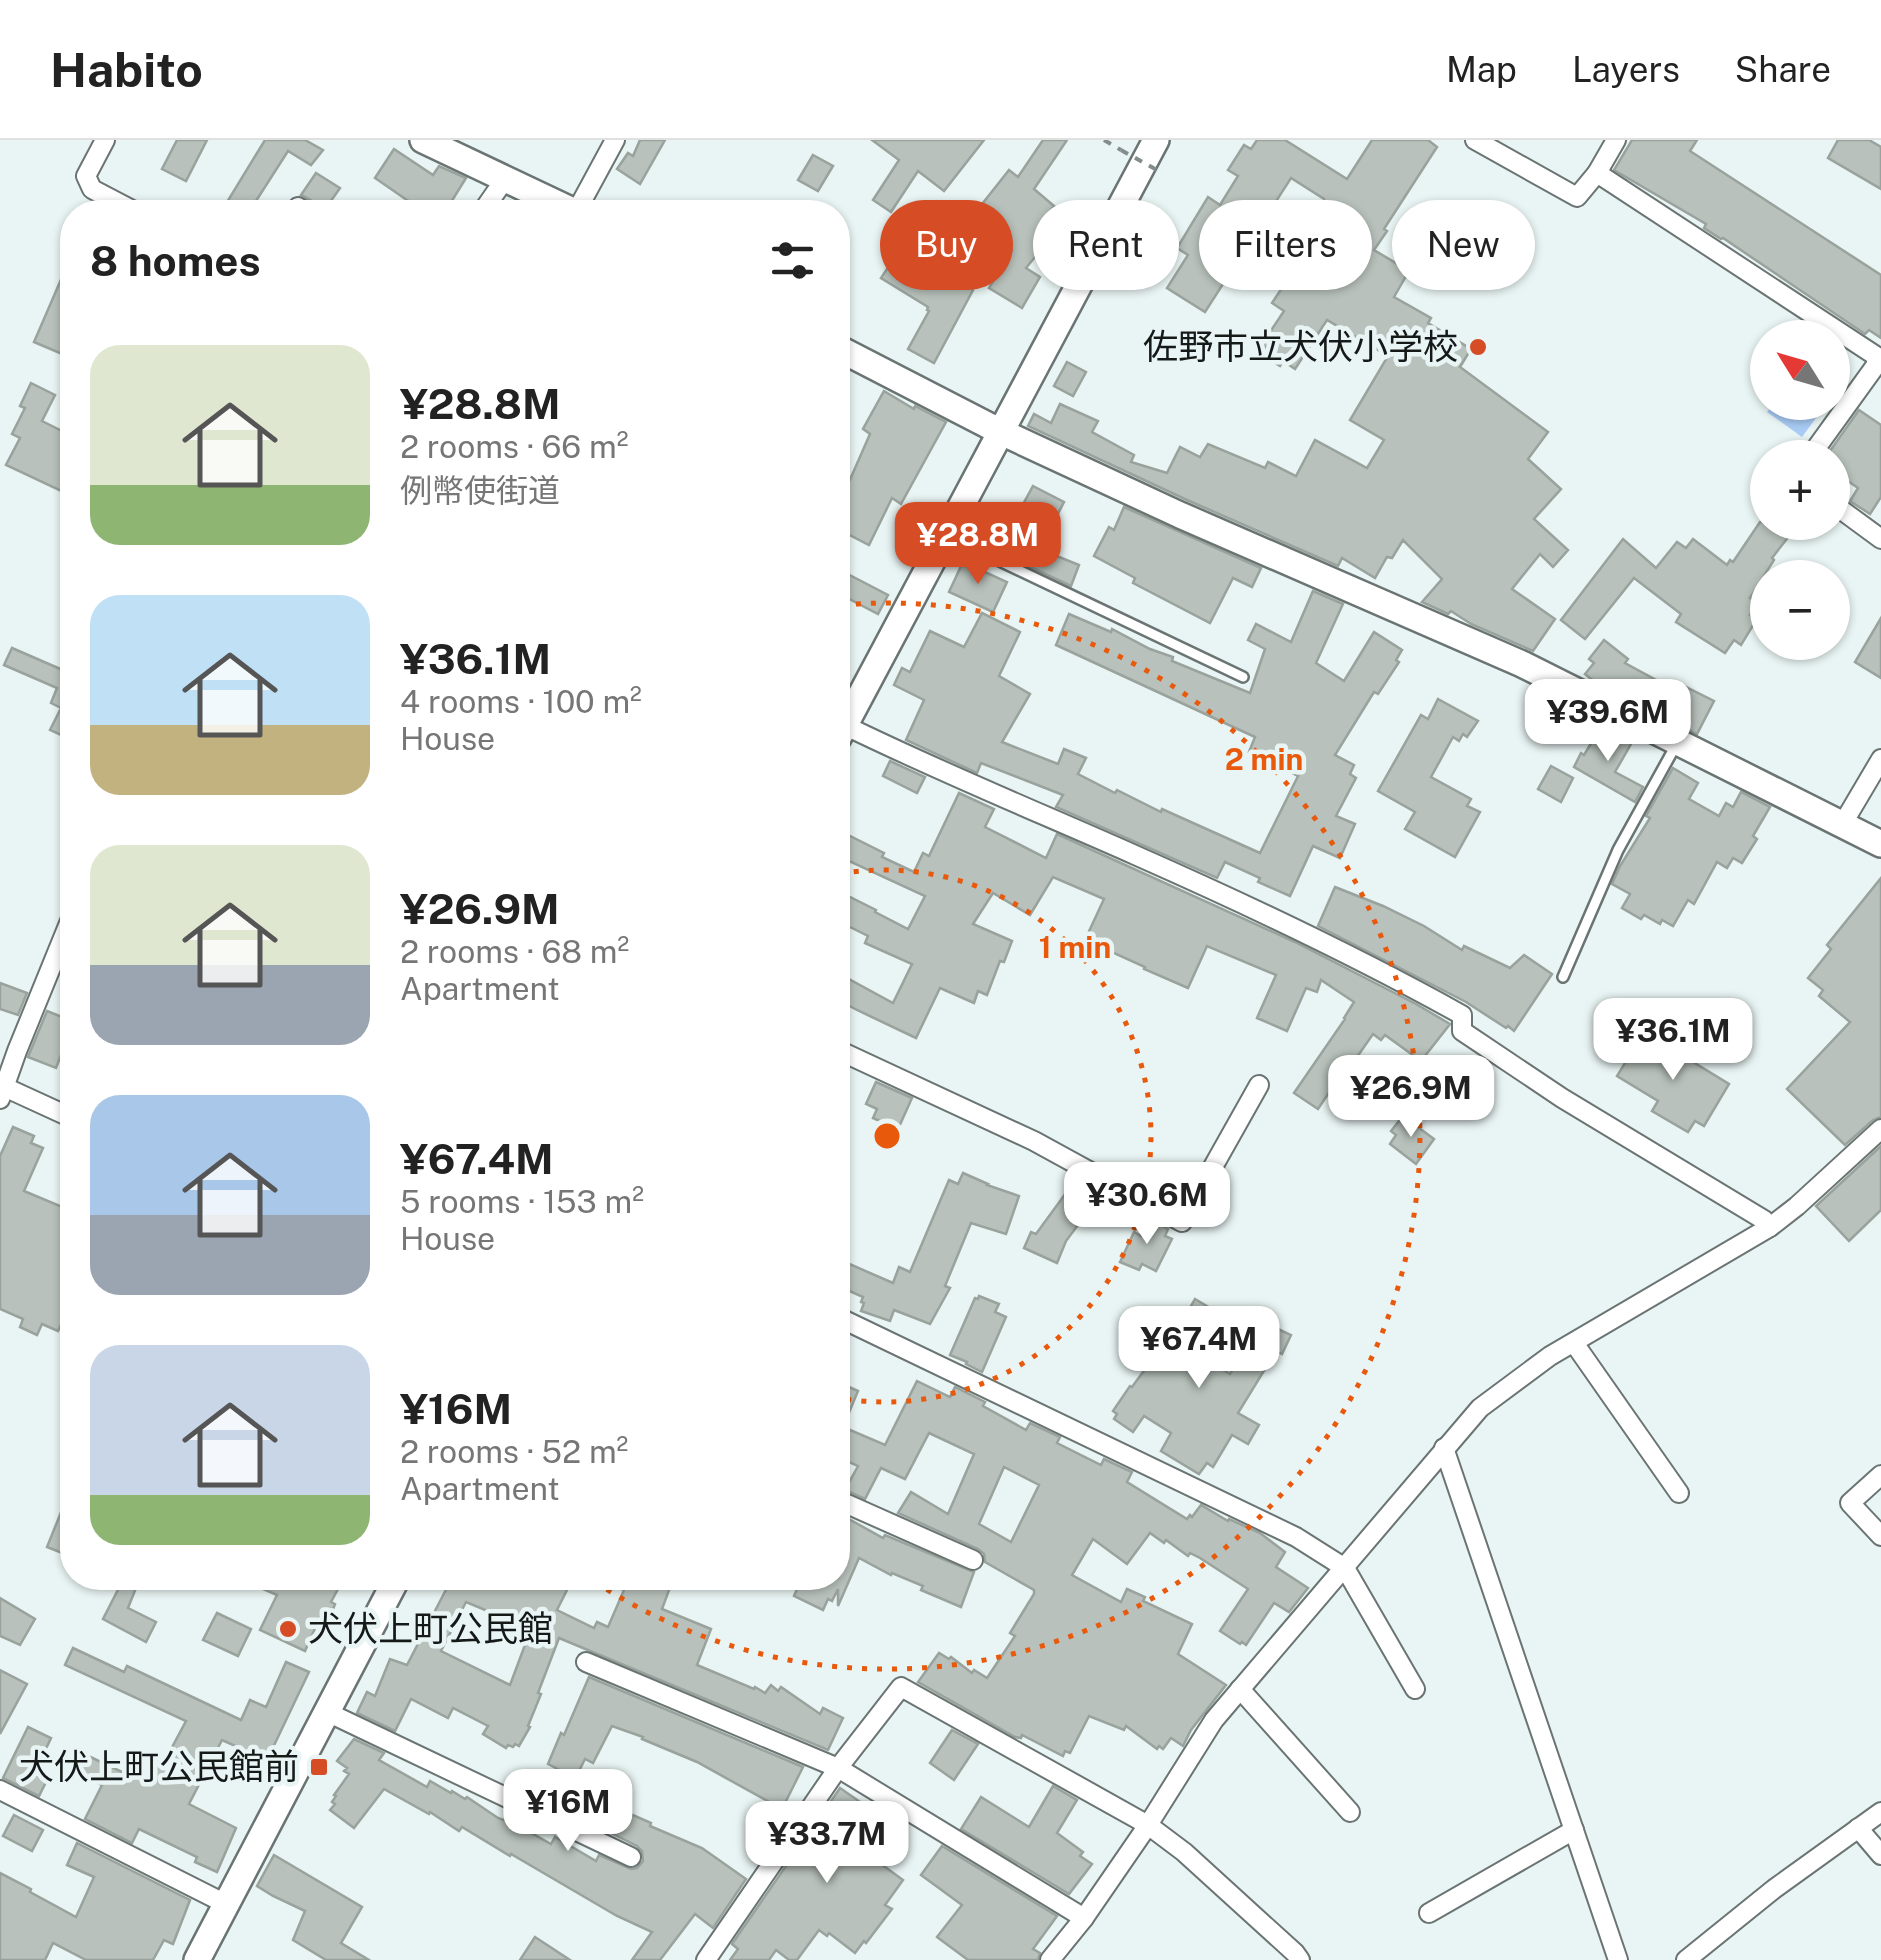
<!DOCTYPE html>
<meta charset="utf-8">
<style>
:root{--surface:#fff;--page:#f6f6f6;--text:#222;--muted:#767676;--line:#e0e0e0;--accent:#d54c25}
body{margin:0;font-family:"Public Sans","Noto Sans JP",sans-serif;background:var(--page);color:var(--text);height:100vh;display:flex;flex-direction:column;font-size:38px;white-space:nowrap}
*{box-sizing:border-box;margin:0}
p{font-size:32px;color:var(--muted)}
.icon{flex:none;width:55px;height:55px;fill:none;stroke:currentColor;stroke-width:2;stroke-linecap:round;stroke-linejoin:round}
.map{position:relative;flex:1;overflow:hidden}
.details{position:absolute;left:60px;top:60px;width:790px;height:1390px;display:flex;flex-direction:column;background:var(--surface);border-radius:40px;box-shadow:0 2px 8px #0004}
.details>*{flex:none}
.top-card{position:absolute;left:880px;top:60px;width:850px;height:90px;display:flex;gap:20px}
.needle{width:65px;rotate:307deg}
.tools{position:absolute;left:1750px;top:180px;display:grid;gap:20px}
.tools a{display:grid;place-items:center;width:100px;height:100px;border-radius:50%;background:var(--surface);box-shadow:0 2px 8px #0004;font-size:50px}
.price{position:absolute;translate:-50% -85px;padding:0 22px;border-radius:20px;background:#fff;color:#222;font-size:32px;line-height:65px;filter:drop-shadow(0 2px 5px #0008)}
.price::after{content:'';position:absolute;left:50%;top:60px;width:30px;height:22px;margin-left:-15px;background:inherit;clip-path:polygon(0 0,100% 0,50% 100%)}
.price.selected{background:var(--accent);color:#fff}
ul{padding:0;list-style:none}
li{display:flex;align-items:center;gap:30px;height:250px;padding:0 30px}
li span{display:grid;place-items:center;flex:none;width:280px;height:200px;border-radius:30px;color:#555}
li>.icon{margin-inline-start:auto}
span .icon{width:120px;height:120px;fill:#fffc;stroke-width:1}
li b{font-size:42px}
h2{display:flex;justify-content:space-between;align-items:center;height:120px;padding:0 30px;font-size:42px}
.tag{padding:0 35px;border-radius:45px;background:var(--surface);box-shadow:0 2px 8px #0004;font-size:35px;line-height:90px}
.tag.selected{background:var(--accent);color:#fff}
header{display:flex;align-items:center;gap:60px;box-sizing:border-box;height:140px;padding:0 50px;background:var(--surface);border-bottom:2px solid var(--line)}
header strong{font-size:48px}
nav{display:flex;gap:55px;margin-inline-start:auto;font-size:35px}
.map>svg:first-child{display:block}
.water{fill:#a9ccf6}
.building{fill:#b8c1bb;stroke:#99a29c;stroke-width:2.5;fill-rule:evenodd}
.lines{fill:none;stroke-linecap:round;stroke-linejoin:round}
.lane-casing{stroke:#6a7473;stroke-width:14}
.street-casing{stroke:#6a7473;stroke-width:22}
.secondary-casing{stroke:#6a7473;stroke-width:30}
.path{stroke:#858d8c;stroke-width:4;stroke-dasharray:8 8;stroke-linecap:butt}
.lane{stroke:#fff;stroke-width:9}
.street{stroke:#fff;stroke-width:18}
.secondary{stroke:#fff;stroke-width:25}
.path-bridge{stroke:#858d8c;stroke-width:4;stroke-dasharray:8 8;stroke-linecap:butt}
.ring{fill:none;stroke:#e8590c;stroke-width:5;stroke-dasharray:5 10}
.poi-dot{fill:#d54c25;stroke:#e9f5f4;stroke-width:4}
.labels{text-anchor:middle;stroke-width:9;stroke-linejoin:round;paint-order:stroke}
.poi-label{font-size:35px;fill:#151918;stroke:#e9f5f4;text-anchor:end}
.centre{fill:#e8590c;stroke:#e9f5f4;stroke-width:5}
.ring-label{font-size:30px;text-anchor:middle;font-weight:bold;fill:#e8590c;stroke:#e9f5f4;stroke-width:9;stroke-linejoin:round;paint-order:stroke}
</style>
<header>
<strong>Habito</strong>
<nav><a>Map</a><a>Layers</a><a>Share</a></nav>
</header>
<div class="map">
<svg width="1881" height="1820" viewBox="0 0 1881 1820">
<rect width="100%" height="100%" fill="#e9f5f4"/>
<!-- water -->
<polygon class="water" points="1774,263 1774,262 1827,263 1802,297 1767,272"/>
<!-- building -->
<g class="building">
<polygon points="177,0 207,0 186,41 162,29"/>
<polygon points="265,0 305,0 323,10 311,25 288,11 249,72 221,72"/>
<polygon points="640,0 665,0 640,44 617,29 628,13 633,16"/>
<polygon points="872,0 984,0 944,51 918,31 891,72 873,60 899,20"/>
<polygon points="1043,0 1067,0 1034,49 1054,66 1044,79 1057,90 1026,128 1040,137 1022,168 989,148 1012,110 971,78 1009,30 1018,37"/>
<polygon points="1257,0 1285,0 1347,39 1372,0 1428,0 1437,7 1384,89 1387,91 1374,110 1409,131 1394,157 1431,178 1428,183 1471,209 1460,227 1548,292 1528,319 1561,349 1534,379 1568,410 1553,427 1540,414 1512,449 1555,479 1533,511 1471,484 1451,471 1448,474 1422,462 1442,439 1403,400 1392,418 1387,417 1375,438 1342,418 1338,426 1187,360 1028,286 1034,274 1051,283 1060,264 1098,281 1092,292 1134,315 1131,322 1167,333 1180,307 1200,317 1208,304 1265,328 1268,322 1296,336 1315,300 1367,328 1384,300 1350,280 1388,216 1327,180 1295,229 1283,221 1280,226 1261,214 1266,207 1262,204 1284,171 1272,163 1324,85 1313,78 1324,59 1291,38 1205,172 1167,148 1188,115 1177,108 1208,57 1220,65 1238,36 1228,30 1244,5 1251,9"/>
<polygon points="1632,0 1697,0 1690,11 1881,135 1881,198 1869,190 1865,194 1723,98 1721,99 1704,88 1706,84 1614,30"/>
<polygon points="1838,0 1869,0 1881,7 1881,49 1828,18"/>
<polygon points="394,9 433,35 439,26 466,38 445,72 410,72 414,65 375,38"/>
<polygon points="813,15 833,26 818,51 798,40"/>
<polygon points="316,33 340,48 323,72 319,72 314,62 301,55"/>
<polygon points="943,65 961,78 928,127 973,150 934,223 908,209 929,171 927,170 928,167 881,138 898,112 907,117"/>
<polygon points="72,114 72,203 67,216 34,202"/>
<polygon points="1067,222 1086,232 1073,256 1054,246"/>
<polygon points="31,243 55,255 42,281 72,296 72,356 6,325 20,298 12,294 25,268 20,266"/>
<polygon points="884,251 914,269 915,266 946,282 901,364 892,358 869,405 838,389 838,367 870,294 863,289"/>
<polygon points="1859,270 1881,285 1881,357 1870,374 1850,361 1858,348 1832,330 1832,318 1825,318"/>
<polygon points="1033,346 1064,362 1047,395 1015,379"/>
<polygon points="1124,367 1261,428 1252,447 1233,438 1210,483 1133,443 1135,438 1094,416 1109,387 1114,390"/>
<polygon points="1760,382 1800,382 1772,418 1774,420 1750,458 1758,463 1750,475 1757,479 1741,505 1734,500 1725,513 1676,482 1681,474 1634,438 1585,499 1561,480 1623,399 1656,428 1677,402 1686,408 1693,399 1727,425 1730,420 1733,422"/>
<polygon points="1027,404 1079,425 1071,446 1020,422"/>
<polygon points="963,422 1007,442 993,472 949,452"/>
<polygon points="838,429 888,455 878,474 838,453"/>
<polygon points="1313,451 1343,464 1316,523 1344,541 1374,492 1402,510 1396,520 1399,522 1378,554 1374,552 1335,615 1354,625 1350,634 1356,638 1336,676 1355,684 1340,718 1313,706 1290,756 1258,742 1260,738 1225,722 1217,738 1056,667 1063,655 981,623 977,633 906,600 924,560 894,545 902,528 910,532 930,491 964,507 982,473 1020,492 999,536 1030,554 1002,602 1058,624 1064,609 1086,618 1078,634 1115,653 1117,650 1161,672 1162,669 1260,713 1298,636 1249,612 1255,597 1056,505 1069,474 1111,492 1112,489 1150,509 1173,517 1172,521 1250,553 1265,509 1248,500 1256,484 1291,502"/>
<polygon points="1881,478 1881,538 1855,522"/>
<polygon points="1604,500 1628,519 1625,523 1671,548 1674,541 1714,561 1697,594 1596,543 1585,534 1594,523 1589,519"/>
<polygon points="12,508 65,531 72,514 72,600 50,590 61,568 51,563 57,548 4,525"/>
<polygon points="1438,559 1478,581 1467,597 1463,594 1459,601 1453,597 1431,637 1471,659 1467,666 1480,672 1455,717 1405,689 1415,672 1378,651 1421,575 1428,579"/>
<polygon points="1601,587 1631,604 1615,632 1643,647 1635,662 1574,627 1581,613 1584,615"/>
<polygon points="890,621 925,637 917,653 883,636"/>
<polygon points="1551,626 1573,638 1561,662 1538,649"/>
<polygon points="1673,628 1698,643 1689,659 1719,676 1726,663 1733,667 1741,652 1770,667 1753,696 1757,699 1742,723 1733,718 1727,728 1717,722 1694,764 1688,760 1673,786 1662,780 1660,784 1644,775 1641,779 1622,768 1630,754 1612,744 1620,726 1650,678 1646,676"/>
<polygon points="959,653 994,669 985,687 1046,718 1057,694 1295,802 1416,864 1450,884 1421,921 1385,895 1381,900 1373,894 1348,930 1364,941 1351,960 1332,948 1318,969 1294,953 1345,879 1344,878 1354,862 1321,840 1317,852 1306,848 1287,891 1257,878 1276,835 1207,806 1188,848 1144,829 1145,827 1085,800 1104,759 1053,737 1030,775 993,753 973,784 1012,801 1004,822 1000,821 987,855 978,851 974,863 940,848 916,898 857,870 838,860 838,850 845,837 893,863 912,824 865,803 868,796 838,781 838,751 876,770 875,772 908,789 925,756 838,716 838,690 884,713 882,717 914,732 923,713 929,716"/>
<polygon points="1881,738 1881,977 1873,980 1845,1005 1787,949 1850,882 1819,856 1823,850 1808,838 1831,809 1827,805"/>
<polygon points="1335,747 1383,766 1424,786 1462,810 1464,806 1510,828 1524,815 1552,834 1514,891 1508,886 1506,888 1466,862 1318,786"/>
<polygon points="0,843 27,853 18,875 0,869"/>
<polygon points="47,871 72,881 72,887 56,928 28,917"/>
<polygon points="1644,892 1729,944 1704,986 1695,981 1688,992 1652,971 1658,961 1617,936"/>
<polygon points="876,942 912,958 898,989 873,978 877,969 866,964"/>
<polygon points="1403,976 1434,999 1416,1024 1390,1004 1396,995 1391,991"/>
<polygon points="13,987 34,996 31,1003 43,1008 24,1051 72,1071 72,1159 58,1191 42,1184 37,1195 20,1187 23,1179 0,1169 0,1016"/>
<polygon points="1881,1006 1881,1070 1849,1101 1816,1066"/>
<polygon points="963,1033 988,1044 987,1045 1019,1056 1006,1094 971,1083 945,1146 950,1148 930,1184 894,1170 890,1181 861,1171 864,1163 861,1162 863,1157 838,1146 838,1119 893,1143 899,1127 910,1132 949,1040 958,1044"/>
<polygon points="1074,1042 1098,1058 1066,1101 1057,1123 1024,1108 1031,1092 1036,1094"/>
<polygon points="1150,1079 1168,1089 1165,1096 1172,1099 1156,1131 1142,1124 1139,1130 1120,1122 1134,1092 1141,1096"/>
<polygon points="979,1156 999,1164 995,1172 1006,1177 982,1232 966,1224 967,1222 950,1215 975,1158 978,1159"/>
<polygon points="1195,1159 1220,1174 1196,1213 1230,1234 1259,1184 1261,1186 1263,1182 1291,1195 1282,1214 1276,1211 1238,1273 1259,1285 1248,1304 1232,1295 1213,1327 1207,1323 1199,1334 1161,1311 1171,1293 1144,1276 1133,1292 1114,1279 1117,1274 1113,1271 1130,1246 1132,1247 1160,1209 1165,1212"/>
<path d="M 917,1241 L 950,1257 L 955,1247 L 985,1262 L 983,1266 L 1026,1290 L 1030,1283 L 1060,1297 L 1057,1303 L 1101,1325 L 1104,1319 L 1132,1332 L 1127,1342 L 1187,1379 L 1190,1375 L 1192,1377 L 1201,1365 L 1228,1381 L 1229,1379 L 1260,1393 L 1285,1412 L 1276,1427 L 1308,1448 L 1289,1472 L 1274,1463 L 1246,1505 L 1242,1502 L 1240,1504 L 1220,1491 L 1248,1449 L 1200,1418 L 1190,1413 L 1188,1416 L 1166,1400 L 1164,1403 L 1150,1393 L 1127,1424 L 1093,1399 L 1072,1435 L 1121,1462 L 1127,1449 L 1145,1457 L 1143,1461 L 1192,1484 L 1178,1514 L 1226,1545 L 1191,1590 L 1183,1606 L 1171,1598 L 1163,1609 L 1159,1606 L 1157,1609 L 1126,1586 L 1124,1590 L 1089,1576 L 1070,1613 L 1065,1611 L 1063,1616 L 1022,1595 L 1021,1598 L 1015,1597 L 918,1542 L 939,1513 L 949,1519 L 951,1517 L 972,1533 L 974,1530 L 987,1538 L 1015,1496 L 1010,1493 L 1034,1454 L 1034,1450 L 985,1422 L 984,1414 L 978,1409 L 898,1373 L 911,1352 L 948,1374 L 974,1314 L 929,1293 L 905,1339 L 881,1328 L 865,1359 L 845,1350 L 858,1326 L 838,1317 L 838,1242 L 858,1251 L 843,1287 L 885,1305 ZM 1004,1327 L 1039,1345 L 1011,1402 L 979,1384 Z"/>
<polygon points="72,1345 72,1417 47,1407"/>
<polygon points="838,1373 883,1398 885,1395 974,1432 961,1467 921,1450 923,1446 892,1433 891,1435 859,1418 838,1466 838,1449 832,1461 828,1459 823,1470 794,1456 802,1438 838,1438"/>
<polygon points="124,1438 140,1438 128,1468 156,1482 146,1502 103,1479"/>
<polygon points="237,1438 344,1438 331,1462 335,1464 329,1480 320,1477 305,1511 260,1490 277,1455"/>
<path d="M 452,1438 L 503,1438 L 526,1447 L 530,1438 L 573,1438 L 557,1470 L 594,1488 L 597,1482 L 608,1487 L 624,1450 L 594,1438 L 661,1438 L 672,1442 L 662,1469 L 711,1489 L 697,1525 L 754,1549 L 755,1547 L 765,1553 L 771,1545 L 778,1551 L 781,1547 L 820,1574 L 823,1568 L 843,1578 L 842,1580 L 828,1610 L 559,1498 L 538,1553 L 541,1554 L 528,1586 L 530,1587 L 519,1606 L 515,1604 L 513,1607 L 508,1605 L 506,1608 L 483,1594 L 488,1586 L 453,1568 L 448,1578 L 411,1559 L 395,1591 L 357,1573 L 367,1552 L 375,1556 L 390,1519 L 407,1525 ZM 466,1462 L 531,1489 L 510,1545 L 441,1511 Z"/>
<polygon points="0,1458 35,1479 20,1505 0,1496"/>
<polygon points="217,1473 251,1489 238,1516 203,1500"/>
<polygon points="73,1508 124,1532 127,1526 241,1580 250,1560 266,1567 286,1522 309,1532 267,1620 222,1600 189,1664 236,1688 217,1732 195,1722 197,1717 139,1689 132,1703 85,1679 102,1645 73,1632 82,1613 122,1632 125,1632 136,1610 163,1624 186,1581 65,1525"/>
<polygon points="0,1530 27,1544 0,1594"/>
<polygon points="589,1537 803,1627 782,1669 697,1622 642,1599 643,1597 612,1586 593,1623 585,1619 578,1633 574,1631 571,1636 548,1624 561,1593 564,1595"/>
<polygon points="28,1587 51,1598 34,1634 47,1640 39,1656 3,1638"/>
<polygon points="952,1590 978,1604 954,1640 930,1623"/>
<polygon points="354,1599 384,1613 379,1620 427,1647 430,1641 451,1653 452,1651 465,1659 467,1657 498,1678 517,1685 551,1704 555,1697 596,1721 599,1715 631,1729 637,1728 643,1721 642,1711 637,1706 609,1692 619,1669 651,1683 650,1686 702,1708 746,1739 713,1788 695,1774 660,1820 632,1820 652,1792 617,1776 511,1714 510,1716 462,1687 459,1691 430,1672 429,1674 384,1649 354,1688 330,1670 335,1664 332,1662 336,1656 334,1655 349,1634 344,1631 347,1628 337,1621"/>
<polygon points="1053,1646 1077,1660 1057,1693 1083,1712 1080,1716 1092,1724 1069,1754 961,1689 981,1657 1029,1687"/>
<polygon points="840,1648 886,1680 887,1678 905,1690 881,1724 903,1740 885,1765 892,1769 866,1803 864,1801 855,1813 829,1793 827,1796 819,1790 797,1820 789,1820 776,1810 769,1820 730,1820 738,1809 732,1804"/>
<polygon points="14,1675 43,1690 32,1711 3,1696"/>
<polygon points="77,1703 190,1760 173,1804 164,1800 153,1820 86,1820 53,1803 45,1820 0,1820 0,1733 31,1749 30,1752 76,1777 94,1737 67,1725"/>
<polygon points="942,1706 1057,1776 1033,1809 1040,1813 1038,1820 968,1820 937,1797 962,1765 921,1735"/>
<polygon points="274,1715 362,1767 341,1803 369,1820 326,1820 293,1800 305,1771 273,1756 257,1746"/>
<polygon points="535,1797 570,1820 520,1820"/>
</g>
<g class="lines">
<!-- lane casing -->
<g class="lane-casing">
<g id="lane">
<polyline points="947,396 1243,537"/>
<polyline points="1563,837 1618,710 1676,605"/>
</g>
</g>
<!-- street casing -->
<g class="street-casing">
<g id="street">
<polyline points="105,0 86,36 92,49 136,72"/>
<polyline points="1475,0 1577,57 1597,33 1616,0"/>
<polyline points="1597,33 1876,216 1876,225 1809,318"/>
<polyline points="294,72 298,67 307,72"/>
<polyline points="482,72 505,39"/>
<polyline points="576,72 615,0"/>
<polyline points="72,248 72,251"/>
<polyline points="1832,363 1881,399"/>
<path d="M 844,585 C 940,632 1038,672 1135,715 C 1246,764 1356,816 1462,875 L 1462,891 L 1562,958 L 1764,1080 L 1770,1087"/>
<polyline points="1842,685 1881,619"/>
<polyline points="838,910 1034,1001 1182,1082 1259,945"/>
<polyline points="0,945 72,978"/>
<polyline points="0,959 17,911 72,776"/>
<polyline points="838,1177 1296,1397 1345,1428 1415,1549"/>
<polyline points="1574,1203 1679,1353"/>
<polyline points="1444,1308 1618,1820"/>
<polyline points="1881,1335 1850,1363 1881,1396"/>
<polyline points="838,1360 973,1420"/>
<polyline points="586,1522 838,1628 1084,1778"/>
<polyline points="1240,1549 1350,1672"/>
<polyline points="327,1572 631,1717"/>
<polyline points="0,1650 226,1764"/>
<polyline points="1858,1688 1881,1715"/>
<polyline points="1429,1773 1574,1690"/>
<polyline points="706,1820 838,1628 901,1547 1148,1685 1184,1712 1295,1813 1300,1820"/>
<polyline points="1050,1820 1084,1778 1148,1685 1214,1580 1480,1268 1550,1216 1770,1087 1797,1066 1881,989"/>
<polyline points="1686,1820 1774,1749 1881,1672"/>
</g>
</g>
<!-- secondary casing -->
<g class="secondary-casing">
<g id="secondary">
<polyline points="423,0 575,72"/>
<polyline points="838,208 999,291 1180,375 1522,524 1881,704"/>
<polyline points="838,598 1156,0"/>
<polyline points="197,1820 397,1438"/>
</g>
</g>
<!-- path -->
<polyline class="path" points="1104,0 1121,10"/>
<!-- lane -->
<use href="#lane" class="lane"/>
<!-- street -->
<use href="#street" class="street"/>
<!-- secondary -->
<use href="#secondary" class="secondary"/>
<!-- path-bridge -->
<polyline class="path-bridge" points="1121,10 1157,30"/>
</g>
<!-- distance rings -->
<g class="ring">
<path d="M839 734A266 266 0 1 1 839 1258"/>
<path d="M841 465A533 533 0 1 1 589 1438"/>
</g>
<!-- markers -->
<g class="poi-dot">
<circle cx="1478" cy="207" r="10"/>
<circle cx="288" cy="1489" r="10"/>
<rect x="309" y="1617" width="20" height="20" rx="5"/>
</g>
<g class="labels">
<!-- poi labels -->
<g class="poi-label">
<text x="1458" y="219">佐野市立犬伏小学校</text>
<text x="308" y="1501" text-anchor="start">犬伏上町公民館</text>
<text x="299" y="1639">犬伏上町公民館前</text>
</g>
</g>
<circle cx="887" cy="996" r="15" class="centre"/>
<g class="ring-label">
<text x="1264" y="630">2 min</text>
<text x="1075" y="818">1 min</text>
</g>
</svg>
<div class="tools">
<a><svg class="needle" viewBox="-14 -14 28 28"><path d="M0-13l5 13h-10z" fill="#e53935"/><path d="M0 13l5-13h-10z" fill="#767676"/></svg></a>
<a>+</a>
<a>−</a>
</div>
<b class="price selected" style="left:978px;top:447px">¥28.8M</b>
<b class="price" style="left:1608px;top:624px">¥39.6M</b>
<b class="price" style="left:1673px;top:943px">¥36.1M</b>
<b class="price" style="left:1411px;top:1000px">¥26.9M</b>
<b class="price" style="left:1147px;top:1107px">¥30.6M</b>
<b class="price" style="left:1199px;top:1251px">¥67.4M</b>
<b class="price" style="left:568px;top:1714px">¥16M</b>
<b class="price" style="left:827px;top:1746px">¥33.7M</b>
<div class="top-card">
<a class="tag selected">Buy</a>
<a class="tag">Rent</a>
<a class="tag">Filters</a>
<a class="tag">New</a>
</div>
<section class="details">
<h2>8 homes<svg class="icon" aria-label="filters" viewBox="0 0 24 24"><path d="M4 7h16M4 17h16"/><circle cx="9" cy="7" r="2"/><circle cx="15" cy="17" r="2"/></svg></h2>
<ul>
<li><span style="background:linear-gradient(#dfe7d0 70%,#8fb573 0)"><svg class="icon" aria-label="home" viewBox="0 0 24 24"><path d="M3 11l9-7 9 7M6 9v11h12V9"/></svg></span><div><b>¥28.8M</b><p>2 rooms · 66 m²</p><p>例幣使街道</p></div></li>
<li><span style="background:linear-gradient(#bfe0f5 65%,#c2b280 0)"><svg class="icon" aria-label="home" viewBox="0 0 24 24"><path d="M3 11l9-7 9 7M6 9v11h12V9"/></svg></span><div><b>¥36.1M</b><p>4 rooms · 100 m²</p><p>House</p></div></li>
<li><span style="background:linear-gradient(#dfe7d0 60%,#9aa5b1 0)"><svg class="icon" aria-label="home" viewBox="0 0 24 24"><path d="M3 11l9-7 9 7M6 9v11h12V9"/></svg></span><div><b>¥26.9M</b><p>2 rooms · 68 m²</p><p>Apartment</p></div></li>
<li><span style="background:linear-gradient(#a9c7e8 60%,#9aa5b1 0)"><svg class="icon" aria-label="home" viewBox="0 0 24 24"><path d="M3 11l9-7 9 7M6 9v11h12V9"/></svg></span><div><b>¥67.4M</b><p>5 rooms · 153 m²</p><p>House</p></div></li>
<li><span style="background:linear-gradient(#c9d6e8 75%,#8fb573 0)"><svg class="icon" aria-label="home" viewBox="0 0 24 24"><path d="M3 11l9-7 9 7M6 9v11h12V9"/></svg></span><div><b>¥16M</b><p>2 rooms · 52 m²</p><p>Apartment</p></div></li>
</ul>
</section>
</div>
